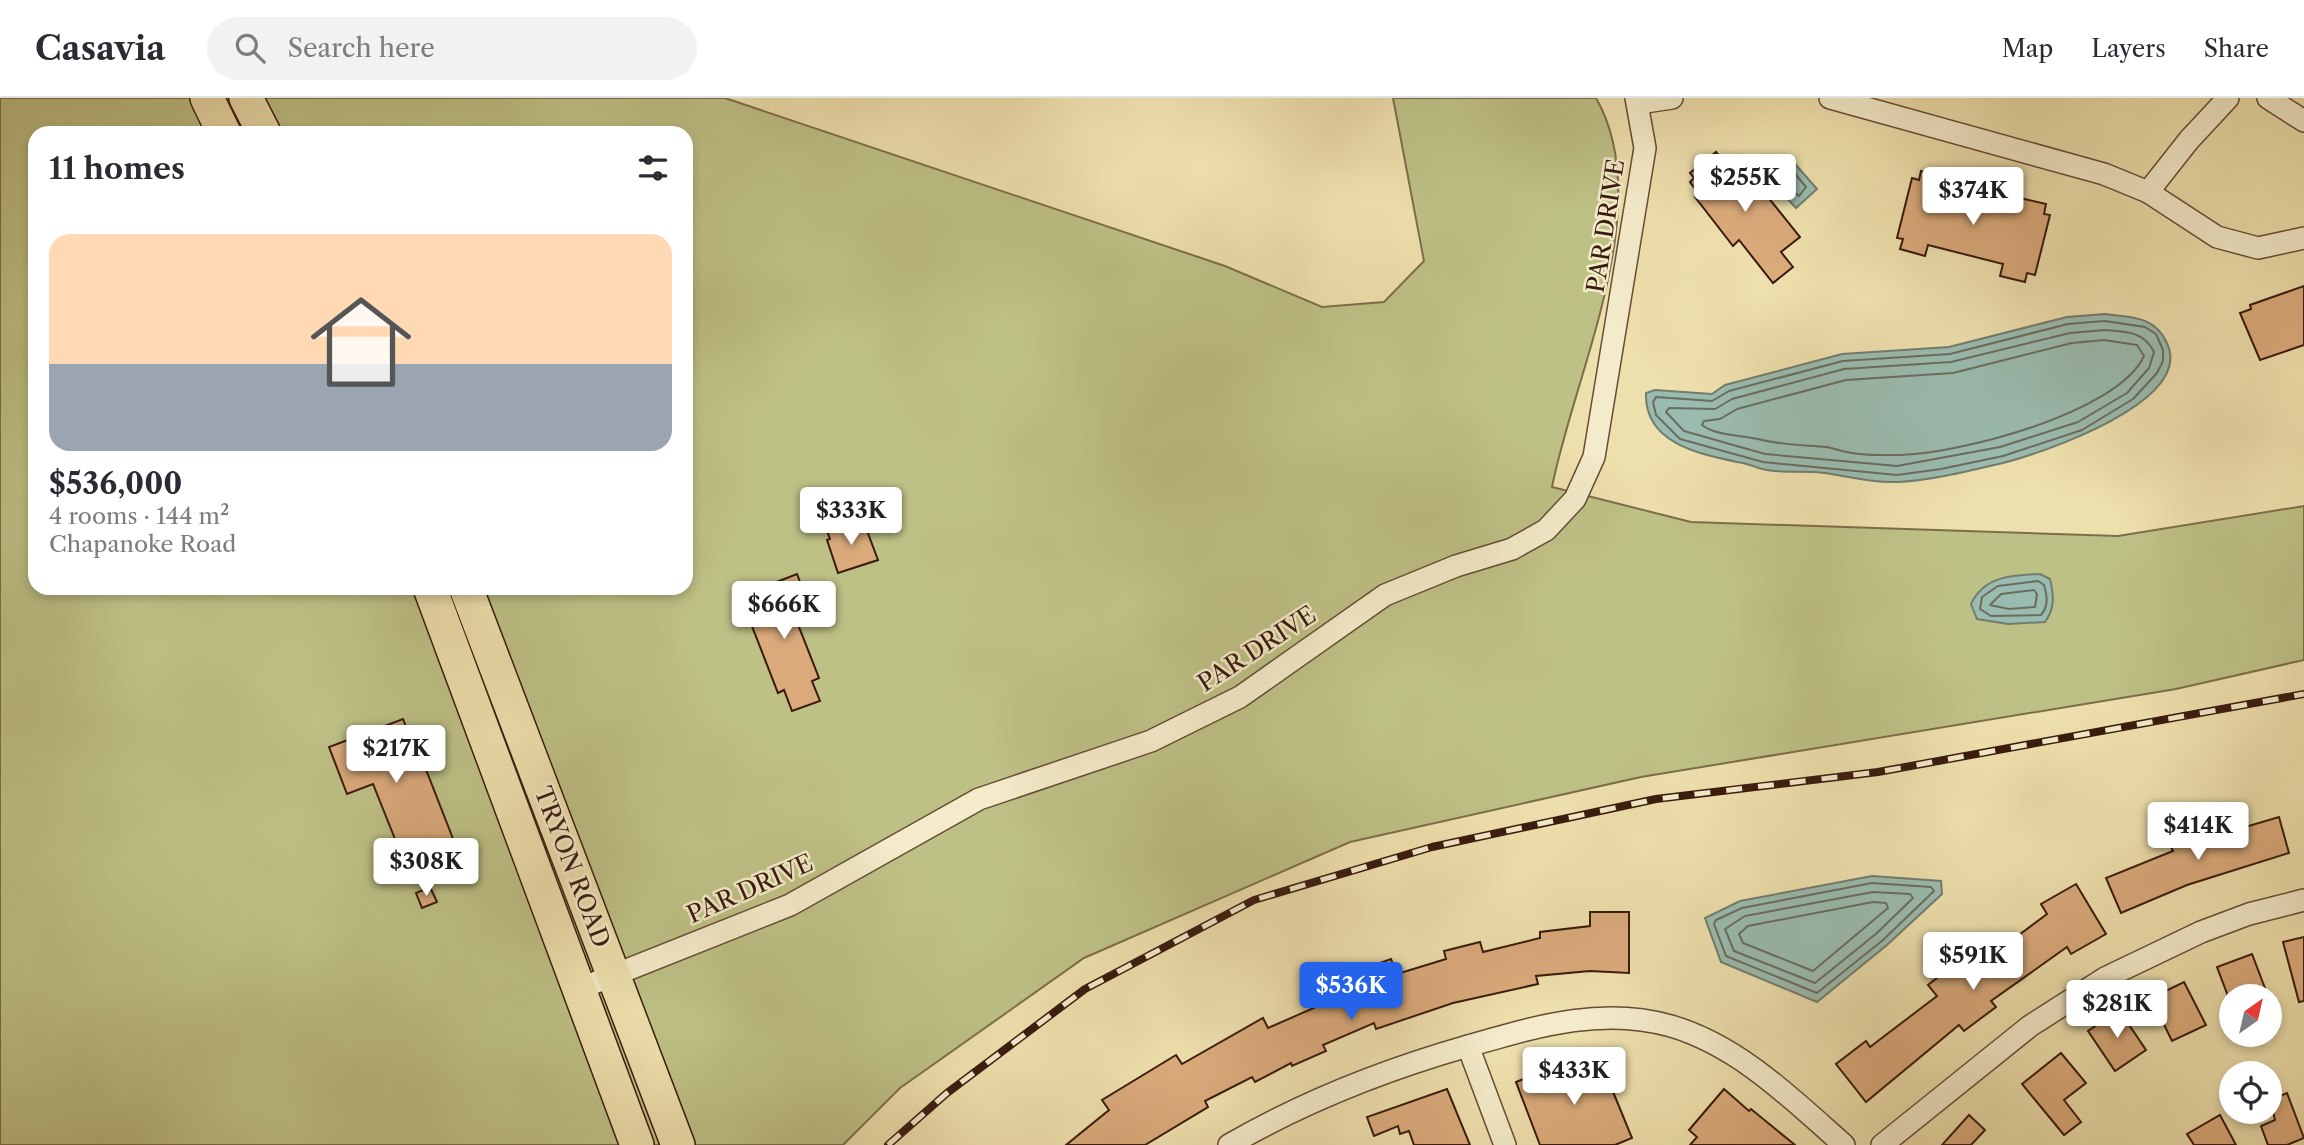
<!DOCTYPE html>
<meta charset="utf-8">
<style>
:root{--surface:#fff;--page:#f2f2f3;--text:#2b2b33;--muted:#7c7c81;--line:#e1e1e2;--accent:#2563eb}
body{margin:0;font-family:"Libre Caslon Text",serif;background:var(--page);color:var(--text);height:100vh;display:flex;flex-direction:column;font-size:26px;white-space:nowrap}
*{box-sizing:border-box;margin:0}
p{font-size:23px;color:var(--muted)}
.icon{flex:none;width:38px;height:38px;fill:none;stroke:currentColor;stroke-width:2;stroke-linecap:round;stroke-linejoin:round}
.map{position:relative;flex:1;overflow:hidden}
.drawer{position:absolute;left:28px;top:28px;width:665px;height:469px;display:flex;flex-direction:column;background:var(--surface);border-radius:21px;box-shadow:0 4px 10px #0003}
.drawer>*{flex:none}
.needle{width:46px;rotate:34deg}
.fabs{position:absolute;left:2219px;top:886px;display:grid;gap:14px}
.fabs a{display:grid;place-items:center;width:63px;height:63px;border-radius:50%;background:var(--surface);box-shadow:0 4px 10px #0003;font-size:35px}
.price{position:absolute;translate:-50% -60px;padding:0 16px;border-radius:7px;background:#fff;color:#222;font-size:23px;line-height:46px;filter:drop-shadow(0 2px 4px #0008)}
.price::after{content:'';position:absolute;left:50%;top:42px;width:21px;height:16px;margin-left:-10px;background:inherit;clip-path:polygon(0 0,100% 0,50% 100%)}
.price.current{background:var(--accent);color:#fff}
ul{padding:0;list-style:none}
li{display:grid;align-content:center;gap:14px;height:371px;padding:0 21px}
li+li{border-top:2px solid var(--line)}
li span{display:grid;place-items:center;height:217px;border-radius:21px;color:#555}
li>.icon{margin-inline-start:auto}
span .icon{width:126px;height:126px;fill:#fffc;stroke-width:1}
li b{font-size:30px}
h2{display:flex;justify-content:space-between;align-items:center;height:84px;padding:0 21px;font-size:30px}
header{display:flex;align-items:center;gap:42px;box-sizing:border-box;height:98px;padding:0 35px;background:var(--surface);border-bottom:2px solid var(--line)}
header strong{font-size:33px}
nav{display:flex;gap:38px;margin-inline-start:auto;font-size:24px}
.search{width:490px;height:63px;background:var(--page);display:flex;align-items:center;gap:18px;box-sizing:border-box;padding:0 24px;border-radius:38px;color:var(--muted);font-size:26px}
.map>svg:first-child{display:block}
.green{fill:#bec186;stroke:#7c6e4a;stroke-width:2;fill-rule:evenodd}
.water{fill:#9abcb0;stroke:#737c6f;stroke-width:2}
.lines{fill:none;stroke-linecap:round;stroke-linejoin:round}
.shore{stroke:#6a6c5f;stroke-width:2}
.building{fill:#daaa7b;stroke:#391b0e;stroke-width:2}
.street-casing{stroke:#664c36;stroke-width:24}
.primary-casing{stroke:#391b0e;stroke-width:36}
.street{stroke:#f4ebca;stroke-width:21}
.primary{stroke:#eee0ad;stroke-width:33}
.rail-casing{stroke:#391b0e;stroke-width:8}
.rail{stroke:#f4ebca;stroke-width:5;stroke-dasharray:16;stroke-linecap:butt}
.labels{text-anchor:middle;stroke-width:5;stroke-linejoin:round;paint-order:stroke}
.street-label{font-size:24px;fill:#391b0e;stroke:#f4ebca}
</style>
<header>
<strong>Casavia</strong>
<div class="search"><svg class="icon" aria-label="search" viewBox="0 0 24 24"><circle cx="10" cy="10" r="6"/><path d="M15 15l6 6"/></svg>Search here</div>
<nav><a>Map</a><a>Layers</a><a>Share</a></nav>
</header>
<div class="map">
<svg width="2304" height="1047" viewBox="0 0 2304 1047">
<rect width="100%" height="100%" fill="#eee0ad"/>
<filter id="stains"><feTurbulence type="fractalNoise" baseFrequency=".00286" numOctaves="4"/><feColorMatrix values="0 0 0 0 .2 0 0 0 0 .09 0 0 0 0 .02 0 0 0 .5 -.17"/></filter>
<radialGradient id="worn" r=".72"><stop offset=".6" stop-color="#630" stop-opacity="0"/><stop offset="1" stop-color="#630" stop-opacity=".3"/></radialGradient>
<!-- green -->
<path class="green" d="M 0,0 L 725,0 L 1225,168 L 1322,209 L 1384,204 L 1424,163 L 1393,0 L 1596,0 C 1658,108 1574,276 1552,389 L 1691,424 L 2118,438 L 2304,408 L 2304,562 L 2176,591 L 1641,679 L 1350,744 L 1084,860 L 900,990 L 843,1047 L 0,1047 ZM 35,35 L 686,35 L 686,490 L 35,490 Z"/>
<!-- water -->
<g class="water">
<polygon points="1788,58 1817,91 1796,110 1774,86 1779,81 1772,72"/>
<path d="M 2105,216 C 2131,219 2155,218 2167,245 C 2195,304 2042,355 2003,365 C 1969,373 1933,382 1899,384 C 1873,385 1850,379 1825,375 C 1805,372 1783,376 1762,371 C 1754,369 1746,365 1737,364 C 1699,356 1644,345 1646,295 L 1655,292 L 1712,296 L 1725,287 L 1842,256 L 1949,249 L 2067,219 Z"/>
<path d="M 2040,476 L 2050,481 C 2054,498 2055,510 2045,524 L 2008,526 L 1977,521 L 1971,506 C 1984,478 2012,477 2040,476 Z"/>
<polygon points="1872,778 1941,783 1942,796 1887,847 1817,904 1721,864 1705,820 1740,803"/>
</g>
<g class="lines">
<!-- shore -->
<g class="shore">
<polygon points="1784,70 1790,70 1806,89 1799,98 1785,87"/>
<polygon points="2105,223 2145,229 2156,236 2163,252 2163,263 2157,275 2133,301 2082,332 2003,358 1941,371 1897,377 1763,364 1680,341 1656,317 1653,304 1656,299 1712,303 1729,293 1843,263 1950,256 2068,226"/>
<path d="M 2105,232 C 2126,234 2144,233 2154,254 L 2149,270 L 2127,295 L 2078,324 L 2000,349 L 1897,368 L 1765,356 L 1684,333 L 1666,314 L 1669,310 L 1715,311 L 1732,301 L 1844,271 L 1951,264 L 2070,235 Z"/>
<path d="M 2104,242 L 2137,247 L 2144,258 C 2117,316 1955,357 1895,357 C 1880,357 1862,358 1847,354 C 1840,353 1834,350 1826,349 C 1803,347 1781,347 1758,341 C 1742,337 1716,338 1702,327 L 1704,323 L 1720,321 L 1737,311 L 1846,282 L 1953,275 L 2072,245 Z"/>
<path d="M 2038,483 L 2044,487 C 2047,497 2049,508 2041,517 L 1991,518 L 1980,511 L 1982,499 L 1998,488 Z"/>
<polygon points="2034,492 2037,496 2035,509 2009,511 1990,507 2001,496"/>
<polygon points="1872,785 1931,789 1934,793 1883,842 1817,895 1726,858 1714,826 1716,822 1742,810"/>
<polygon points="1873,794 1910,796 1913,800 1877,835 1815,885 1734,853 1725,831 1745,818"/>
<polygon points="1873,804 1886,805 1888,810 1813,873 1743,845 1739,836 1748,828"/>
</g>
</g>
<!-- building -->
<g class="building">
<polygon points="1716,54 1736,78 1750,67 1764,85 1759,88 1800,139 1781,154 1793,169 1773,185 1739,142 1733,148 1695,99 1699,96 1690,84 1694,80 1690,75"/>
<polygon points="1921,73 1947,79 1943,91 2018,110 2020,100 2046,106 2044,116 2050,117 2035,177 2027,175 2025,184 2000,178 2003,166 1928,147 1925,158 1900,151 1903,141 1897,140 1912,80 1919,82"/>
<polygon points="2304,188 2304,247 2260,262 2240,215 2251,211 2250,207"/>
<polygon points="863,422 878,462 838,475 827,442 830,441 827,433"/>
<polygon points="797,476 806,500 790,506 819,580 812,583 820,603 792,613 784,592 778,595 748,518 756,515 748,495"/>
<polygon points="403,621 415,652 418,651 457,751 432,761 424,741 399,751 373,686 347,696 329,649"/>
<polygon points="2279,719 2289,755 2187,787 2121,815 2106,780 2173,753 2169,745 2204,731 2208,740"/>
<polygon points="2076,786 2106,836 2071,856 2067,849 1991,903 1996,909 1964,933 1959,927 1866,1004 1836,966 1866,943 1870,949 1937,898 1928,887 1960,862 1969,874 2047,816 2041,806"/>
<polygon points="430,789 437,804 422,810 416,795"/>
<polygon points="1590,814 1629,814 1629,875 1590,873 1536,878 1538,886 1453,905 1376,931 1374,925 1323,947 1326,953 1292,968 1291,965 1255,984 1252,979 1205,1003 1208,1009 1145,1047 1066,1047 1109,1012 1102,1002 1176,957 1182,966 1263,920 1268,930 1316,909 1314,903 1358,883 1355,874 1391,861 1397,876 1446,861 1444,853 1480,844 1483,854 1540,840 1540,834 1590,828"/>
<polygon points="2304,839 2304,903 2299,904 2283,844"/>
<polygon points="2252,856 2268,898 2228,898 2217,869"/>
<polygon points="2184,884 2206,927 2172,943 2151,900"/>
<polygon points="2119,912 2146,952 2115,973 2088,933"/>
<polygon points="2061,955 2086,985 2064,1002 2081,1024 2064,1037 2022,986"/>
<polygon points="1600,962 1632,1040 1615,1047 1540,1047 1516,984 1564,964 1568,974"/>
<polygon points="1447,991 1470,1047 1414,1047 1409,1033 1400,1036 1398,1028 1374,1038 1367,1019"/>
<polygon points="1724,991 1749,1013 1751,1011 1795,1047 1690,1047 1697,1039 1689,1032"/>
<polygon points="2287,995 2304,1040 2287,1047 2268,1047 2261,1028 2275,1022 2270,1002"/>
<polygon points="1969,1017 1985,1032 1971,1047 1942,1047"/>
<polygon points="2220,1017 2236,1047 2194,1047 2187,1036"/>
</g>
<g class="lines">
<!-- street casing -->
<g class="street-casing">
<g id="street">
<polyline points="1830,0 2104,76 2148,94 2217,139 2258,150 2304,140"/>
<polyline points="2268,0 2304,23"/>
<polyline points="1639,5 1672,0"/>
<polyline points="2148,94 2189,42 2228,0"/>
<polyline points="579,891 790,807 979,701 1151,643 1240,599 1385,497 1456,468 1512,451 1546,432 1575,401 1594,359 1645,50 1636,0"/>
<polyline points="1468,948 1505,1047"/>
<path d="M 1229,1047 C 1305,1003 1384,972 1468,948 C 1535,929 1601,908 1671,928 C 1739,948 1792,1001 1844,1047"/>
<polyline points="1882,1047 2030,928 2105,880 2201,834 2249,816 2304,802"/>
</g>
</g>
<!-- primary casing -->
<g class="primary-casing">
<g id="primary">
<polyline points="207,0 224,35"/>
<polyline points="246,0 264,35"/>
<polyline points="430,490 637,1047"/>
<polyline points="466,490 678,1047"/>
</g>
</g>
<!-- street -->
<use href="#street" class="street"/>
<!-- primary -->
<use href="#primary" class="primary"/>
<!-- rail casing -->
<g class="rail-casing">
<polyline id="rail" points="888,1047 947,995 1085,891 1254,802 1432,749 1656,701 1878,674 2304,596"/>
</g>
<!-- rail -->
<use href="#rail" class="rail"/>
</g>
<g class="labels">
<!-- street labels -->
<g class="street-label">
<text transform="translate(1606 128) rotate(-81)" y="8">PAR DRIVE</text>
<text transform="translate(1257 551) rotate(-33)" y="8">PAR DRIVE</text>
<text transform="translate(572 769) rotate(69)" y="8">TRYON ROAD</text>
<text transform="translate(750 791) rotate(-24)" y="8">PAR DRIVE</text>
</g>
</g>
<rect width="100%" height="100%" filter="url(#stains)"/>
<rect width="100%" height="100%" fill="url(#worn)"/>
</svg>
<div class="fabs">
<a><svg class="needle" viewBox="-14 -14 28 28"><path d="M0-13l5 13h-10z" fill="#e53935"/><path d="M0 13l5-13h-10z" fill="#7c7c81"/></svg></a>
<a><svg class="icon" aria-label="locate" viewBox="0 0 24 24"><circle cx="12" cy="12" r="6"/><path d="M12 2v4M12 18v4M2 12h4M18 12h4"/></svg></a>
</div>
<b class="price" style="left:1745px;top:116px">$255K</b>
<b class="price" style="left:1973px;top:129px">$374K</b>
<b class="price" style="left:851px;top:449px">$333K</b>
<b class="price" style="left:784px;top:543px">$666K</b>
<b class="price" style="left:396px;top:687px">$217K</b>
<b class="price" style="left:2198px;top:764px">$414K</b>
<b class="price" style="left:426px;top:800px">$308K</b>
<b class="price" style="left:1973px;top:894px">$591K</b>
<b class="price current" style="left:1351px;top:924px">$536K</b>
<b class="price" style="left:2117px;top:942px">$281K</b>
<b class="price" style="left:1574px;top:1009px">$433K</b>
<section class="drawer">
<h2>11 homes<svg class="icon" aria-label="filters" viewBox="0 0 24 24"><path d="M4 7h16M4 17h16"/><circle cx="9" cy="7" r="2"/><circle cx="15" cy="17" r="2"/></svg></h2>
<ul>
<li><span style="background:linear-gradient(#ffd9b3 60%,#9aa5b1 0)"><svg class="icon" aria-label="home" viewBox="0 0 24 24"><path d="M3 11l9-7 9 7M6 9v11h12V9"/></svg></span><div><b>$536,000</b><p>4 rooms · 144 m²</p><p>Chapanoke Road</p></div></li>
</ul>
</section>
</div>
